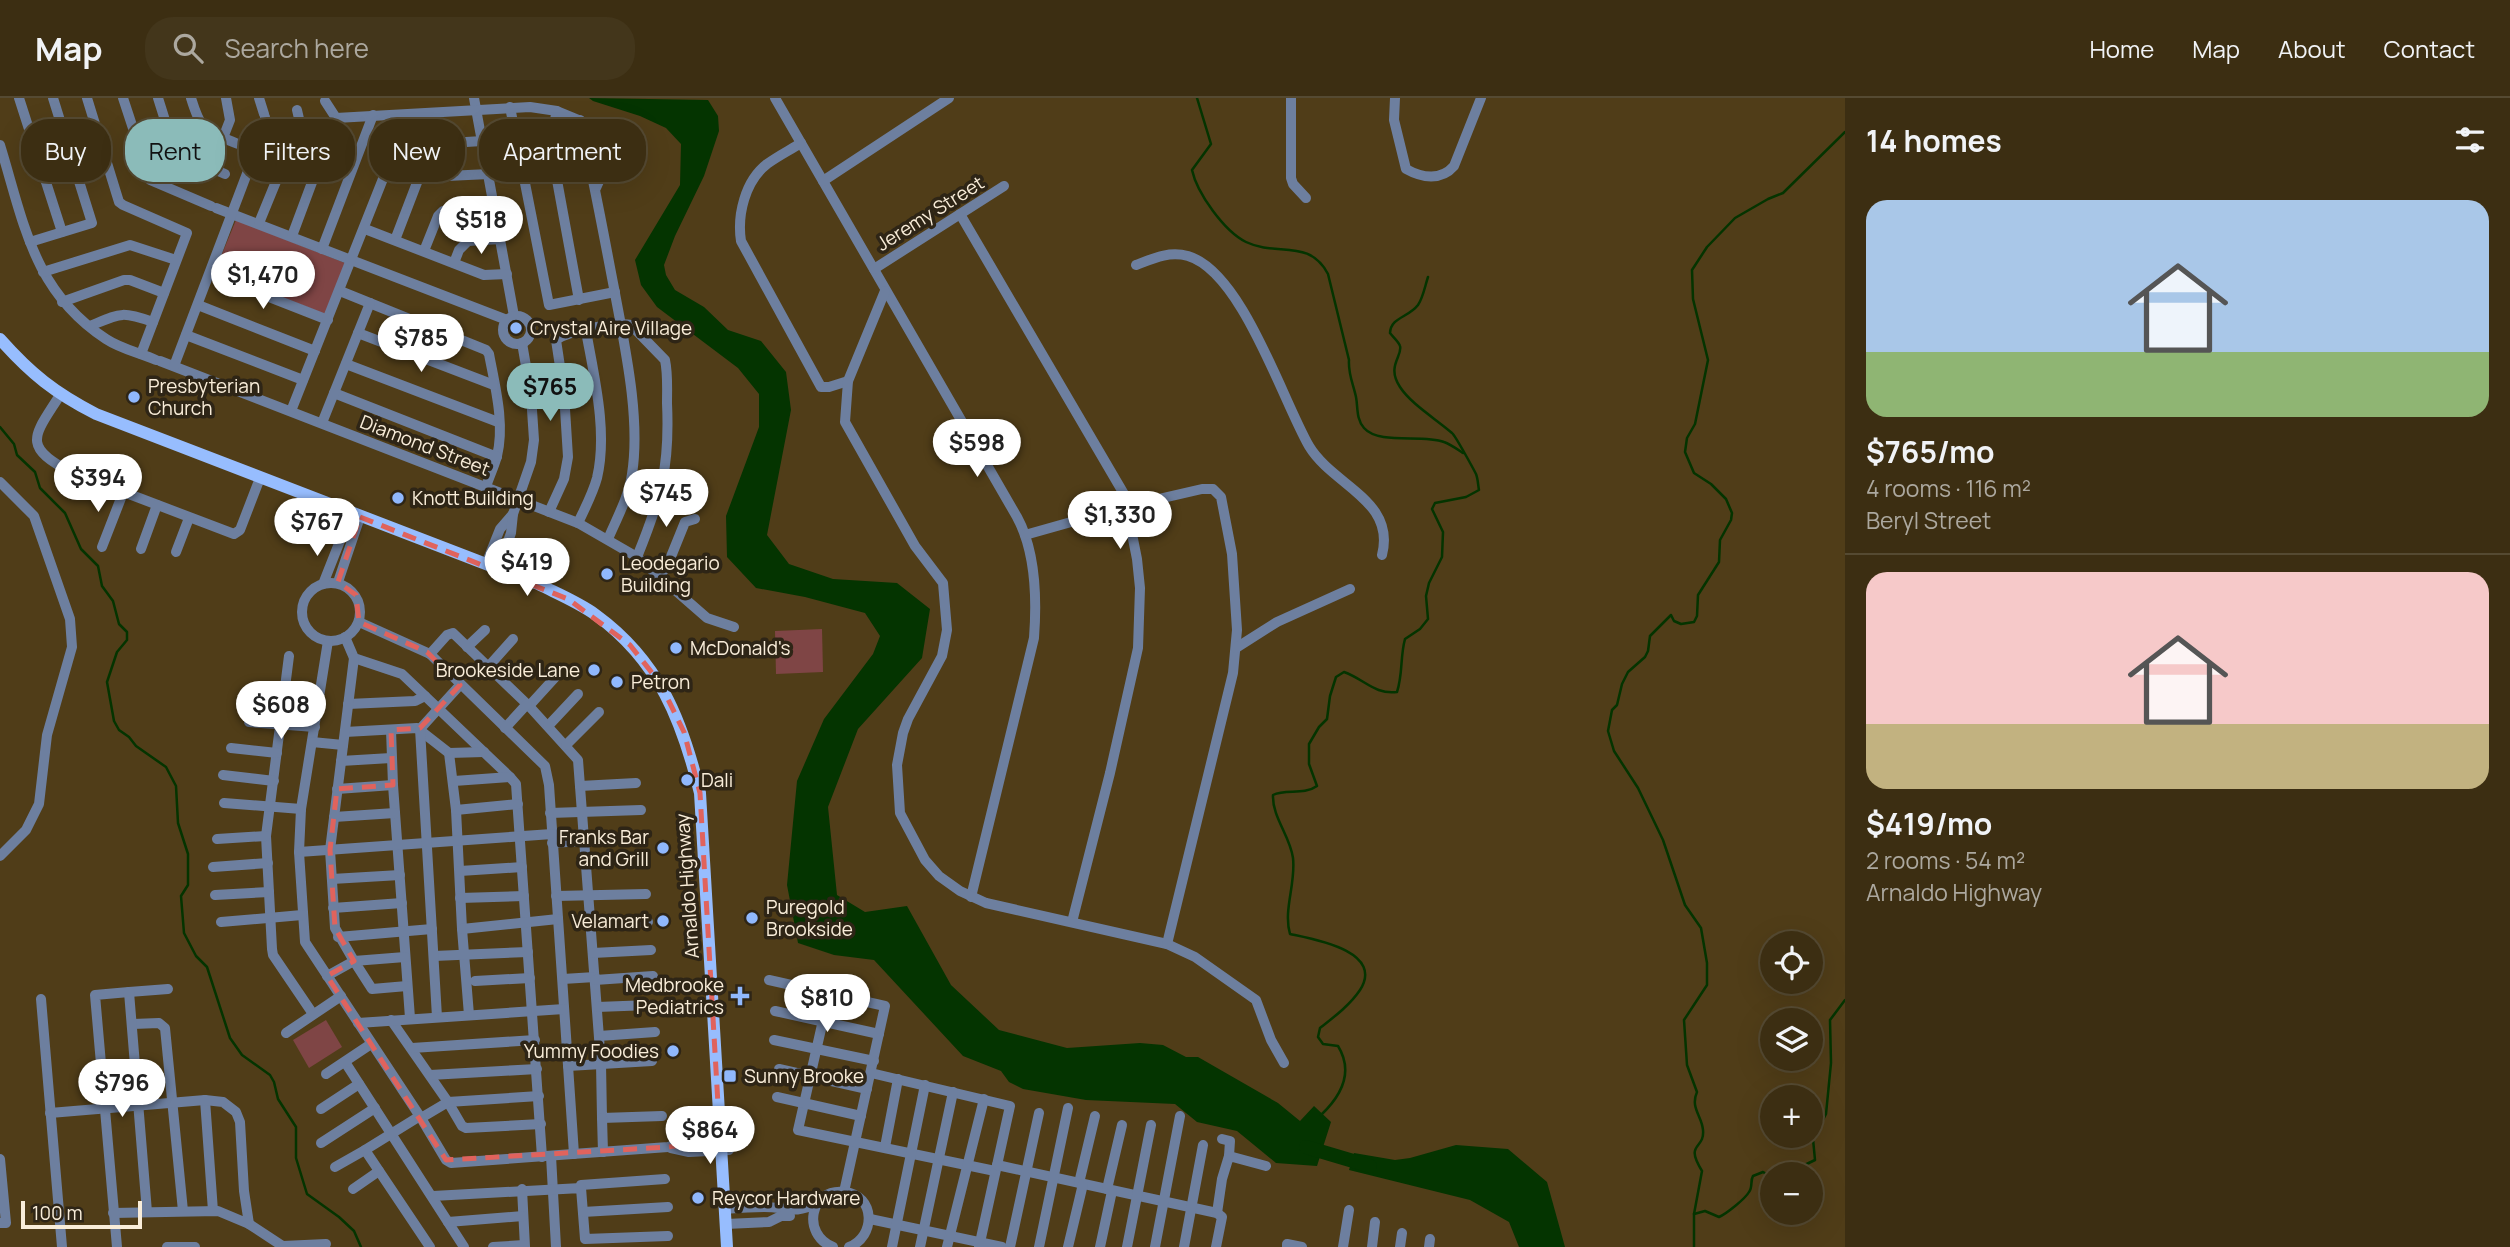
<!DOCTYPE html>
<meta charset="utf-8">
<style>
:root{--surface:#3c2e12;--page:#43361b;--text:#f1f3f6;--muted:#aca89f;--line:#554a32;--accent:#8bbbb9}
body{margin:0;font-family:Manrope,sans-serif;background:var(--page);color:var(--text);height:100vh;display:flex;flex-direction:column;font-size:26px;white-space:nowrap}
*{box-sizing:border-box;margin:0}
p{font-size:23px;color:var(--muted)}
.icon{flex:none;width:38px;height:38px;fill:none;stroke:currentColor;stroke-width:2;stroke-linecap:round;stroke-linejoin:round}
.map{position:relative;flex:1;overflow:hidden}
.panel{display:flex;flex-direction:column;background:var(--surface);width:665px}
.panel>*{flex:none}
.guide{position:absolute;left:21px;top:21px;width:665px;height:63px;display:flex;gap:14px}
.controls{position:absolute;left:1760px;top:833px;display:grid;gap:14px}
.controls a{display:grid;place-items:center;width:63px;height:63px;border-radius:50%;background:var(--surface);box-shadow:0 7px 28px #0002,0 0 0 2px var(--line);font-size:35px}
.scale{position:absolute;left:21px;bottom:18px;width:121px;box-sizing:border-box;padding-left:7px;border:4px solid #f9edd9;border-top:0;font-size:19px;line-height:24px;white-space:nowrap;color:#f9edd9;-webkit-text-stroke:5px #2e2516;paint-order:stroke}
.price{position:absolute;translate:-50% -60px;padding:0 16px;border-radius:24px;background:#fff;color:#222;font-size:23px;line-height:46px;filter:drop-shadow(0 2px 4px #0008)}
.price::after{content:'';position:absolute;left:50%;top:42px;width:21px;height:16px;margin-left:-10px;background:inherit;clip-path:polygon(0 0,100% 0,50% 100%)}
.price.selected{background:var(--accent);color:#111}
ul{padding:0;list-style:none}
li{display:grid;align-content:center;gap:14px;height:371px;padding:0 21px}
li+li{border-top:2px solid var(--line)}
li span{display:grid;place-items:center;height:217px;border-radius:21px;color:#555}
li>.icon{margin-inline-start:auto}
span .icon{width:126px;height:126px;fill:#fffc;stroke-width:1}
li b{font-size:30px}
h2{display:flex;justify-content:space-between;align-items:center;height:84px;padding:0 21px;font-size:30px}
.pill{padding:0 24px;border-radius:28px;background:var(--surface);box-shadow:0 7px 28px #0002,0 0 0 2px var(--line);font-size:24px;line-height:63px}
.pill.selected{background:var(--accent);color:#111}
header{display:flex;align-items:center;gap:42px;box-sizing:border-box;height:98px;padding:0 35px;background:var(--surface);border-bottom:2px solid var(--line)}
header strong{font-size:33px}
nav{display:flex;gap:38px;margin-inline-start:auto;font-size:24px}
.search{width:490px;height:63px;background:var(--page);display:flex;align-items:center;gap:18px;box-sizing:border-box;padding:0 24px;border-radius:28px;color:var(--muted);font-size:26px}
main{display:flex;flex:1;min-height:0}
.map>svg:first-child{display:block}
.green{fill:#7f4545}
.water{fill:#043400}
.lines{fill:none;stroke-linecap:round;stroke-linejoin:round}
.stream{stroke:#043400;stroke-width:2.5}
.river{stroke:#043400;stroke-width:14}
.minor{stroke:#6d7f9f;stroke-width:10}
.major{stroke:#97bdfe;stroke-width:12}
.marked{fill:none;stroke:#e0635d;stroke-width:5;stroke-dasharray:14 9;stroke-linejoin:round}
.poi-dot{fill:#90b8fd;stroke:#2e2516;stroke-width:2.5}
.labels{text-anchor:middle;stroke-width:7;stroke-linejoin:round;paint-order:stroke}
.street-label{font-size:19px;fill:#f9edd9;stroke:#2e2516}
.poi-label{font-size:19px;fill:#f9edd9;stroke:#2e2516;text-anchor:start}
</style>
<header>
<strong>Map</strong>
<div class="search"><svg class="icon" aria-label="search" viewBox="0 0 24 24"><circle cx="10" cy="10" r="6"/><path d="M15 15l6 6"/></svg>Search here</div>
<nav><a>Home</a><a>Map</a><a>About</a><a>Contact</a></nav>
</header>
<main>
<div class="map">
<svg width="1845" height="1149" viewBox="0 0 1845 1149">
<rect width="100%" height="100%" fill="#503d18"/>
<!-- green -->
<g class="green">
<polygon points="236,122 345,165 325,216 215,173"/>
<polygon points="822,531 823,574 776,576 775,533"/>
<polygon points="326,922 342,949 309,970 293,942"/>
</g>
<!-- water -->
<g class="water">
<polygon points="589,0 708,2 718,18 719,33 704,78 675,138 664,167 666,177 675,192 704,209 728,232 761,243 786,274 791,312 767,437 789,466 833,481 897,485 930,511 922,560 858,631 828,709 837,797 865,814 907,808 951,887 999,932 1067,950 1140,945 1163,947 1186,959 1198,959 1278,1005 1300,1023 1314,1008 1331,1024 1317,1068 1276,1065 1237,1033 1197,1024 1175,1006 1086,1002 1023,991 1009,984 1001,973 963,958 874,862 834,857 798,845 787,787 797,683 824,621 873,556 880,538 865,515 805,499 756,490 727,459 726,418 759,329 759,296 738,270 657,209 641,187 635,162 680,87 681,46 666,30 640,18 593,3"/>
<polygon points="1456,1047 1508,1051 1547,1084 1565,1149 1519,1149 1509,1124 1470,1102 1349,1072 1354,1055 1395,1062 1410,1060"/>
</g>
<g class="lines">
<!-- stream -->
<g class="stream">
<path d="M 1197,0 L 1211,46 L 1192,72 C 1197,95 1224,133 1246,144 C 1277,159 1309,140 1328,176 L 1349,262 C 1348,276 1353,285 1356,299 C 1358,309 1356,321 1364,330 C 1379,347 1422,336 1444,344 C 1450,346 1457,351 1463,355"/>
<polyline points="0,329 14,346 17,357 35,374 40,390 65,415 81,451 98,468 102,488 113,503 119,526 127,534 127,542 117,554 107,584 114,623 119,632 129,639 136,648 166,669 176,688 178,725 188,756 188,787 181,798 184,835 196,858 207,869 230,940 242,957 270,977 274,984 278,1001 296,1029 296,1060 307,1096 339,1119 354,1133 361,1149"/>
<path d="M 1321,1017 C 1341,998 1354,974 1338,948 L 1323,946 L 1318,939 L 1320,930 C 1334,919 1350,907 1360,892 C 1385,853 1313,841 1290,836 C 1283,812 1296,786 1293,760 C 1290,738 1272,719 1273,697 C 1286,690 1303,698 1317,688 L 1309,666 L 1309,646 L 1319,629 L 1327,621 L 1330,598 L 1336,579 L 1344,574 C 1364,581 1375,597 1397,594 C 1403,576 1400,559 1405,541 L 1420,531 L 1428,521 L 1426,498 L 1429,485 L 1442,459 L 1443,434 L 1432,411 L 1435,405 L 1466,399 L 1479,392 C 1478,387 1478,381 1476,376 C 1474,372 1455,337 1452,335 C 1436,321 1411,306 1400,289 C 1386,268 1403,258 1400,248 C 1399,244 1393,239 1390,235 C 1391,219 1408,220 1418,207 C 1423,200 1425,188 1428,179"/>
<polyline points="1786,1076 1815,1062 1813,1041 1826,1016 1831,965 1830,922 1845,902"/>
<path d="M 1694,1116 L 1705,1113 L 1719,1119 C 1726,1116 1745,1101 1749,1094 C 1753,1089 1750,1083 1753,1078 L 1763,1074 L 1773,1080"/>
<path d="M 1694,1149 L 1694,1116 L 1702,1073 C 1684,1044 1705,1052 1703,1032 C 1702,1018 1690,1010 1697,994 L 1687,967 L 1684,922 L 1707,887 L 1707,865 L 1701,830 L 1685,807 L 1663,742 L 1638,690 L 1614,653 L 1608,633 L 1612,612 L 1617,607 L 1622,586 L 1628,574 L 1645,559 L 1648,553 L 1650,538 L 1671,517 L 1674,523 L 1681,526 L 1694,524 L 1697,518 L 1698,497 L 1719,464 L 1720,442 L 1731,422 L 1732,415 L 1726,401 L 1711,386 L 1694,375 L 1685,354 L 1687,340 L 1695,326 L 1708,262 L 1693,201 L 1692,172 L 1707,149 L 1735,120 L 1768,101 L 1783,95 L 1845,34"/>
</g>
<!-- river -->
<polyline class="river" points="1306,1049 1370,1068"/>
<!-- minor -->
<g class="minor">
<polyline points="19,0 62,134"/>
<polyline points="87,0 119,104 123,107 187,135 141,256"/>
<polyline points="123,0 150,82 211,108"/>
<polyline points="158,0 175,54 225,76"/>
<path d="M 191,0 C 202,36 205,32 238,46"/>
<polyline points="259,0 264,16"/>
<polyline points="474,0 514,218"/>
<path d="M 775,0 L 1017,419 C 1036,454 1037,500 1034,540 L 971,799"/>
<polyline points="1291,0 1291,80 1293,86 1306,100"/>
<path d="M 1395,0 L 1394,22 L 1406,71 C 1422,80 1441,83 1454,68 L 1481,0"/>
<polyline points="510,9 549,207 615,194"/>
<polyline points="557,13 550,43 552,55 579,202"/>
<polyline points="336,20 530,9 557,13 615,37 616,46 596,90"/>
<path d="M 580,22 C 593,78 603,133 614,190 C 624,245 641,319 632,376 C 629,398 617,420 608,441"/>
<polyline points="223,40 230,22 226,0"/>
<path d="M 801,45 C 790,52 778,58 767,66 C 745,83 737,117 741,143 L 821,289 L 829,289 L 848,283"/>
<path d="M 0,47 C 24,125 33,193 106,241 C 121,251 140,255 156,262"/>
<polyline points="823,83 949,0"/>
<polyline points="216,110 507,222"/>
<polyline points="960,116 1124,396 1137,461 1140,490 1138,550 1110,675 1072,824"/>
<polyline points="259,125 300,25 297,12"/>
<polyline points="365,131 484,177 507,176"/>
<polyline points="292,138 336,20 325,3"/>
<polyline points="395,142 418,82 426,79 489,76"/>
<polyline points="30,144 92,125 53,0"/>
<polyline points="322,151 373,17"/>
<polyline points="424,153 438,118 443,113 495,109"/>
<polyline points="454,165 459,152 468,143 500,141"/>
<path d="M 1136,167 C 1154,160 1169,153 1188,158 C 1242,174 1282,301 1309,348 C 1333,388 1396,402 1382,457"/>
<polyline points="874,171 1004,88"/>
<polyline points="43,174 130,147 176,162"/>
<polyline points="210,176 328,222"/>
<path d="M 340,193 L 486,252 L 489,256 C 495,288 505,326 497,358 C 494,369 489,379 486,389"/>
<polyline points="885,193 848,283 845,324 915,448 943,485 947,532 942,558 908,621 903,635 897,667 900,715 925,762 939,778 960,793 986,805 1167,846 1195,859 1256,902 1271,942 1284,965"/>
<polyline points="62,204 124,182 130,182 164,195"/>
<polyline points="198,207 315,253"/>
<circle cx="517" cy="232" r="14"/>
<path d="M 90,228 C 121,215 121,213 153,224"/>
<polyline points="358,235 494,287"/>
<polyline points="186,237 303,282"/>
<polyline points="160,263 578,425 637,459 707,520 734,529"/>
<polyline points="346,266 498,324"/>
<polyline points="174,268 265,28 265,19"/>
<polyline points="334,295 497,359"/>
<path d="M 60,297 C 35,337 20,348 71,374 L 234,436 L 240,432 L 260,380"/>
<polyline points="291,313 394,53 403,48 482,43"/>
<polyline points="322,325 370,205"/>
<polyline points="0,384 34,418 70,521 72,549 47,637 39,706 26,732 0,758"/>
<path d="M 549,414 L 564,381 L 568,359 L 564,295 L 556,242 C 567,233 616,224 631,227 L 665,262 C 668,276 667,291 667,305 C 670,370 661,400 637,459"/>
<path d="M 578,425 C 585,410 593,395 597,380 C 608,334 594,278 586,233"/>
<polyline points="1025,437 1128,408 1202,391 1213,391 1221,399 1232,456 1237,532 1233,575 1167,846"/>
<polyline points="102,449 123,395"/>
<polyline points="141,451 157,407"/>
<polyline points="176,454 189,420"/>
<polyline points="486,466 500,431 513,416"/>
<polyline points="498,471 511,435 513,416 531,364 534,342 531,297 522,245"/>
<polyline points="660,478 668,466 685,424 695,421"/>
<polyline points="338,484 360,419"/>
<circle cx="331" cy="514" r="29"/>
<polyline points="323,486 351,415"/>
<polyline points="359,524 430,556 545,668 549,687 574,1056"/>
<polyline points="345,539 354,560 402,576 510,679 516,686 542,1059"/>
<polyline points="328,543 301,711 299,754 305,844 421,1020 446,1062 451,1065 668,1049 688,1043 728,1041"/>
<polyline points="467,549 485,532"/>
<polyline points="1236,550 1277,524 1350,491"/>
<polyline points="430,556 447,537 453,535 529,608 578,662 601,966 602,1020 662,1018"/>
<polyline points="289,558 266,738 272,851 273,857 313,916"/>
<polyline points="488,569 513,541"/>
<polyline points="246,594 284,600"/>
<polyline points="348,606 415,603 425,598"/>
<polyline points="529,608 560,574"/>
<polyline points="249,624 315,629"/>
<polyline points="548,628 578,596"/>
<polyline points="505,630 527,606"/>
<polyline points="391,632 393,687 410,920"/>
<polyline points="345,634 417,630 449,655 456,712 462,831 469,917"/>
<polyline points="312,644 343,647"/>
<polyline points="566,647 599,614"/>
<polyline points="231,650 277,655"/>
<polyline points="449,655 484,654"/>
<polyline points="341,663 391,660"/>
<polyline points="223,677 274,683"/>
<polyline points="454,683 510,679"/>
<polyline points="580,688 636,685"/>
<polyline points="337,691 393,687"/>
<polyline points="224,705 301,711"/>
<polyline points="456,712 518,706"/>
<polyline points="550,715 641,712"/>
<polyline points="334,719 395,715"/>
<polyline points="217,741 266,738"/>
<polyline points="552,745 641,739"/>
<polyline points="299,754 552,736"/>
<polyline points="213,769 268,765"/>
<polyline points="460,773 522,769"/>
<polyline points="332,781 400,777"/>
<polyline points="215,797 269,794"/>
<polyline points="556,798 646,796"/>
<polyline points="460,800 524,798"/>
<polyline points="333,810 402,805"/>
<polyline points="221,824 302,817"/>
<polyline points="591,826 648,824"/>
<polyline points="462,831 558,821"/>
<polyline points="338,839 432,831"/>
<polyline points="593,855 651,852"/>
<polyline points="434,858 528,854"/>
<polyline points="405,859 354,863 372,891 407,888"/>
<polyline points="327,878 354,863 335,830 330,752 354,560"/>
<polyline points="563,881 595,879"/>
<polyline points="595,882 653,878"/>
<polyline points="769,882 885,908 844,1094"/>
<polyline points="475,883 530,880"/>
<polyline points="129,894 168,891"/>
<polyline points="829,896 798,1032 995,1073"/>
<polyline points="41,901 62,1149"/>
<polyline points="597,909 650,907"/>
<polyline points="775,913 879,936"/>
<polyline points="437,919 420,631 460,587"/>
<polyline points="391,922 448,1004 462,1028 466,1030 541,1026"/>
<polyline points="358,925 564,911"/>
<polyline points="133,926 159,925 165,930 183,1113"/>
<polyline points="286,935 341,898"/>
<polyline points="599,938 655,934"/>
<polyline points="774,942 874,963"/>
<polyline points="412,950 535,942"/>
<polyline points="345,964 464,1149"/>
<polyline points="568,968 652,963"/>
<polyline points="779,971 867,991"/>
<polyline points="871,975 1010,1008 979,1149"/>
<polyline points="326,976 371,946"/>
<polyline points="430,977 537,971"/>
<polyline points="777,999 861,1018"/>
<polyline points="205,1002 213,1113"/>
<polyline points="321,1011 359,986"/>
<polyline points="50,1015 205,1002 223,1004 236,1014 240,1024 244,1093 249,1126"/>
<polyline points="420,1018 365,1052 430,1149"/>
<polyline points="421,1020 448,1004 539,998"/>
<polyline points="602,1020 603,1054"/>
<polyline points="1222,1041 1230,1043 1229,1058"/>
<polyline points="321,1045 375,1010"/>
<polyline points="885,1049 898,981"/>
<polyline points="671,1050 689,1054 729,1052"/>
<polyline points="551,1058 556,1149"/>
<polyline points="0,1061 6,1125 0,1125"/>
<polyline points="997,1067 1217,1115 1222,1119 1216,1149"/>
<polyline points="335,1069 365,1052"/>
<polyline points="1079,1085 1095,1018"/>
<polyline points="581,1090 581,1087 665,1081"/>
<polyline points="353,1091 379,1073"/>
<polyline points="522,1091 525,1149"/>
<polyline points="1107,1091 1122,1027"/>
<polyline points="433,1098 581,1090 585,1141 668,1138"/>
<path d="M 725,1111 C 738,1110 751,1109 764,1109 C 787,1109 793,1117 818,1105"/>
<polyline points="583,1114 668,1109"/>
<polyline points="113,1115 218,1113 249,1126 284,1149"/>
<polyline points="1217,1115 1222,1081 1229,1058 1266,1068"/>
<polyline points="870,1121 1002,1149"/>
<polyline points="448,1124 523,1118"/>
<polyline points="726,1126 769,1124 781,1118 790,1118"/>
<polyline points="283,1148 326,1146"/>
<polyline points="117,1149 95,897 129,894 147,1114"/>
<polyline points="167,1149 195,1149"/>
<polyline points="493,1149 524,1147"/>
<path d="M 833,1149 C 801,1136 810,1090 844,1094 C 876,1097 876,1139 849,1149"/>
<polyline points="892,1149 925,987"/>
<polyline points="920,1149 953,994"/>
<polyline points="947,1149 984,1001"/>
<polyline points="1010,1149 1039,1015"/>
<polyline points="1039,1149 1068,1010"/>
<polyline points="1068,1149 1083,1086"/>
<polyline points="1100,1149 1112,1093"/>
<polyline points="1127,1149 1151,1027"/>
<polyline points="1155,1149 1180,1018"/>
<polyline points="1184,1149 1203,1047"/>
<polyline points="1287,1149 1287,1146 1302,1149"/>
<polyline points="1343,1149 1349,1112"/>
<polyline points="1372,1149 1375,1124"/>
<polyline points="1400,1149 1402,1135"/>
<polyline points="1429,1149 1430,1141"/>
</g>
<!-- major -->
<path class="major" d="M 0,241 C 31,276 55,295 96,316 L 538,486 C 558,496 578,504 596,517 C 659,563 682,622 700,695 L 727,1149"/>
</g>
<!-- marked area -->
<path class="marked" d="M 360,419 L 568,501 L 630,547 L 660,585 L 684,634 L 700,695 L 720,1041 L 668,1049 L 446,1062 L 327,878 L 354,863 L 335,830 L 330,752 L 337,691 L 393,687 L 391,632 L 420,630 L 460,587 L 427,554 L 359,524 L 356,497 L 338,484 Z"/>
<!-- markers -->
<g class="poi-dot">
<circle cx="516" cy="230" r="7"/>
<circle cx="134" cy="299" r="7"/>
<circle cx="398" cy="400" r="7"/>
<circle cx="607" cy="476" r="7"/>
<circle cx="676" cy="550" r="7"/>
<circle cx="594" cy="572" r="7"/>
<circle cx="617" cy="584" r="7"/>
<circle cx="687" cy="682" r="7"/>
<circle cx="663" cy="750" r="7"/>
<circle cx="752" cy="820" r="7"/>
<circle cx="663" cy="823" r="7"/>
<path d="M736.5 887.5h7v7h7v7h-7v7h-7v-7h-7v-7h7z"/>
<circle cx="673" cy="953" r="7"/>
<rect x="723" y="971" width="14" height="14" rx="3.5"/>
<circle cx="698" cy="1100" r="7"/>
</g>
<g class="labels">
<!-- street labels -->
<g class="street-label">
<text transform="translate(930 115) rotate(-32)" y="7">Jeremy Street</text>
<text transform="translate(425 347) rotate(21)" y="7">Diamond Street</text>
<text transform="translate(687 788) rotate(-94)" y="7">Arnaldo Highway</text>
</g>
<!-- poi labels -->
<g class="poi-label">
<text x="530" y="237">Crystal Aire Village</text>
<text x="148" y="295">Presbyterian<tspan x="148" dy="22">Church</tspan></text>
<text x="412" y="407">Knott Building</text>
<text x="621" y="472">Leodegario<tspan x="621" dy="22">Building</tspan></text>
<text x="690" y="557">McDonald's</text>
<text x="580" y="579" text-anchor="end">Brookeside Lane</text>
<text x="631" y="591">Petron</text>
<text x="701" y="689">Dali</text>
<text x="649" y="746" text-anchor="end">Franks Bar<tspan x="649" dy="22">and Grill</tspan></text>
<text x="766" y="816">Puregold<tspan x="766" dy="22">Brookside</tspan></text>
<text x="649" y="830" text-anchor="end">Velamart</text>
<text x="724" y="894" text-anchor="end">Medbrooke<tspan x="724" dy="22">Pediatrics</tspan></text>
<text x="659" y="960" text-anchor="end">Yummy Foodies</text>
<text x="744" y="985">Sunny Brooke</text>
<text x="712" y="1107">Reycor Hardware</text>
</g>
</g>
</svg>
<div class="controls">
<a><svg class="icon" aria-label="locate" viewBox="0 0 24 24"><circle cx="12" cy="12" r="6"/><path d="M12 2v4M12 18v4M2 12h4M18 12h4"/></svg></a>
<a><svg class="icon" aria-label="layers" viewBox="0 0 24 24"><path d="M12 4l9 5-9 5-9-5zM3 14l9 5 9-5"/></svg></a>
<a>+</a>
<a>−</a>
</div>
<div class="scale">100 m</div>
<b class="price" style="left:481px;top:158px">$518</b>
<b class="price" style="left:263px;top:213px">$1,470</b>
<b class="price" style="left:421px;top:276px">$785</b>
<b class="price selected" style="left:550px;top:325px">$765</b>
<b class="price" style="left:977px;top:381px">$598</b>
<b class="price" style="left:98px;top:416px">$394</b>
<b class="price" style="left:666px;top:431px">$745</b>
<b class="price" style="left:1120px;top:453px">$1,330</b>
<b class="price" style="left:317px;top:460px">$767</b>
<b class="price" style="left:527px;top:500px">$419</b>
<b class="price" style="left:281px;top:643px">$608</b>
<b class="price" style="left:827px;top:936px">$810</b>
<b class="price" style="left:122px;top:1021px">$796</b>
<b class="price" style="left:710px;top:1068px">$864</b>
<div class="guide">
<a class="pill">Buy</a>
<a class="pill selected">Rent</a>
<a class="pill">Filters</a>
<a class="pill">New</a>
<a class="pill">Apartment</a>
</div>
</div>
<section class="panel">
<h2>14 homes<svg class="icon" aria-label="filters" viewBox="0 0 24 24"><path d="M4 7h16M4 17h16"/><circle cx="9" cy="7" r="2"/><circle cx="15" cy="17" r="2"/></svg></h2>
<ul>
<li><span style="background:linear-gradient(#a9c7e8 70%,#8fb573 0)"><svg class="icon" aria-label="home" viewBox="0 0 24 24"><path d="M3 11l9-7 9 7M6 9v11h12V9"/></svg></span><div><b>$765/mo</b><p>4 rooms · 116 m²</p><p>Beryl Street</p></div></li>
<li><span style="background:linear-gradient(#f6c9c9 70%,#c2b280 0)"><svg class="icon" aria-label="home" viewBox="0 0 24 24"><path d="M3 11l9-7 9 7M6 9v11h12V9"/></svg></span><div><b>$419/mo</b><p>2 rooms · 54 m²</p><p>Arnaldo Highway</p></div></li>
</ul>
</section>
</main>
